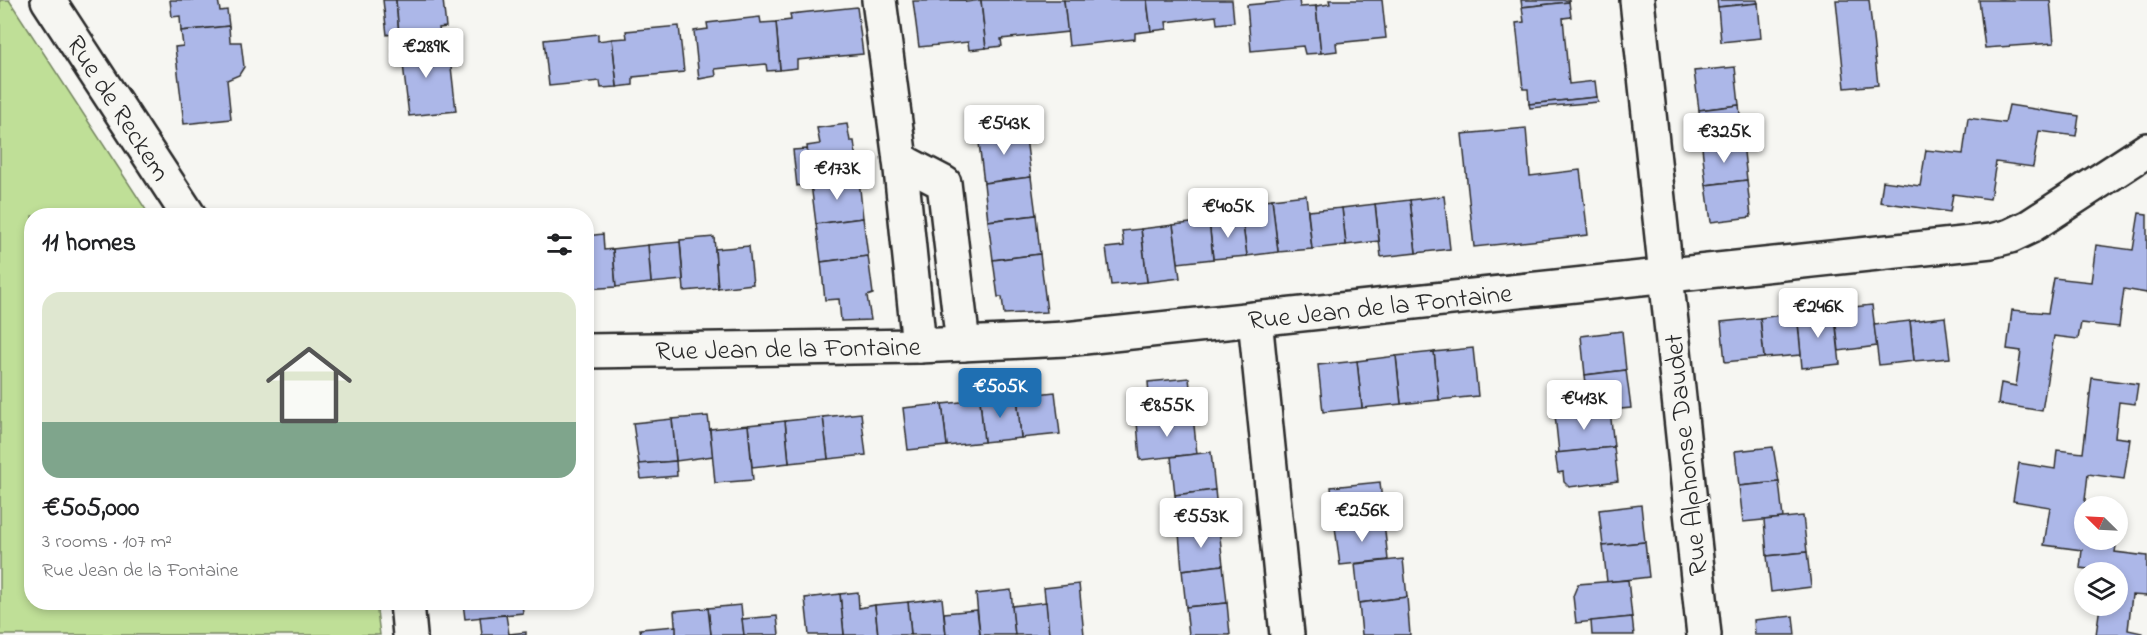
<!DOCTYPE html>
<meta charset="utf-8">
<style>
:root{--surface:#fff;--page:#f2f2f2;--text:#202124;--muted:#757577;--line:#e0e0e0;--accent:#1f6fb2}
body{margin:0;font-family:"Indie Flower",sans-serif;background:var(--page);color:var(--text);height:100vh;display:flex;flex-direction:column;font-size:22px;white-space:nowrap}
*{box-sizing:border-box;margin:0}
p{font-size:20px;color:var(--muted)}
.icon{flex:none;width:33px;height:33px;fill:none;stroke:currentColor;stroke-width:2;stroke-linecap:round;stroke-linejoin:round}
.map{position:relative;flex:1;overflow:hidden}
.side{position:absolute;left:24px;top:208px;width:570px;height:402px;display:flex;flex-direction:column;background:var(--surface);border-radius:24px;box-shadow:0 3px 9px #0003}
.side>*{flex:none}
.needle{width:39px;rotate:294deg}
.fabs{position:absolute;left:2074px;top:496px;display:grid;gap:12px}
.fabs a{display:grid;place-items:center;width:54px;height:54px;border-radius:50%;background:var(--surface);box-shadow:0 3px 9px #0003;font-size:30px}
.price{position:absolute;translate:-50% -51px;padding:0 14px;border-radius:6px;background:#fff;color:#222;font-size:20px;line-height:39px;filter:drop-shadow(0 2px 3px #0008)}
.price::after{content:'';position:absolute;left:50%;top:36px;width:18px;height:14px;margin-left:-9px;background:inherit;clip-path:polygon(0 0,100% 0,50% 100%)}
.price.on{background:var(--accent);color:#fff}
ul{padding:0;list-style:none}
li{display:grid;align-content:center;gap:12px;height:318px;padding:0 18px}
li+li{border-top:2px solid var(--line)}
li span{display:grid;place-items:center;height:186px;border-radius:18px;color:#555}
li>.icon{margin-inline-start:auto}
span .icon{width:108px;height:108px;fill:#fffc;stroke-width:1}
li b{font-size:26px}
h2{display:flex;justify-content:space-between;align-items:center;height:72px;padding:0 18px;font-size:26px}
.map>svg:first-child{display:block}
.green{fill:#bfdf97;stroke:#758561;stroke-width:1.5}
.building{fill:#acb7e8;stroke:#2b2b2b;stroke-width:1.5}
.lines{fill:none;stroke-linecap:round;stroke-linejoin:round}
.minor-casing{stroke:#2b2b2b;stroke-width:38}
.minor{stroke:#f6f6f2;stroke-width:33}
.labels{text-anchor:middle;stroke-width:5;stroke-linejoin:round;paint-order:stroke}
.street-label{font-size:27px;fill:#2b2b2b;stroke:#f6f6f2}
</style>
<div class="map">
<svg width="2147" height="635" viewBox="0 0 2147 635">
<rect width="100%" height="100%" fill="#f6f6f2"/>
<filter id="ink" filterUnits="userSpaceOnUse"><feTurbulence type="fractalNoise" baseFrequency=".0167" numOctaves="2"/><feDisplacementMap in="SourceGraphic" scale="12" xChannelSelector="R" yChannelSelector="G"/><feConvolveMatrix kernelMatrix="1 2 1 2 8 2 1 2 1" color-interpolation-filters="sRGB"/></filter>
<g filter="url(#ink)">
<!-- green -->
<polygon class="green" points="0,0 9,0 150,216 32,216 32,603 376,603 380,635 0,635"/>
<!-- building -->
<g class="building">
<polygon points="170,0 218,0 220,11 227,10 229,26 181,31 180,16 172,17"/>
<polygon points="383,0 396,0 399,33 387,35"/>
<polygon points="396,0 443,0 446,27 439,28 441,43 392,48 391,35 399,33"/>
<polygon points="965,0 966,2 981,0 986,48 969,50 968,42 919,47 913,1"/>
<polygon points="981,0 1064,0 1068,32 1001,39 1002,46 986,48"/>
<polygon points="1064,0 1147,0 1151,31 1135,33 1135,39 1069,46"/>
<polygon points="1147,0 1232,0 1234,22 1217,24 1216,16 1166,22 1167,29 1151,31"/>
<polygon points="1299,0 1300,7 1316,6 1321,53 1305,54 1303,46 1251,51 1247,5"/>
<polygon points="1329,0 1382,0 1386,38 1336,43 1337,51 1321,53 1316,6 1330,4"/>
<polygon points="1521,0 1569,0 1569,2 1522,7"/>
<polygon points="1717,0 1757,0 1758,3 1718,7"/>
<polygon points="1836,0 1869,0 1878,85 1845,88"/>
<polygon points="1979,0 2050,0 2054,43 1985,48"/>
<polygon points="1569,2 1571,17 1563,18 1569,84 1595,81 1597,97 1529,104 1528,89 1523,89 1516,23 1524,22 1522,7"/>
<polygon points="1758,3 1761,38 1721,42 1718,7"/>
<polygon points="857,7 863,54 797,60 797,68 780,70 776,22 791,20 790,14"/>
<polygon points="760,17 761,23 776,22 780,70 767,71 766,64 715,69 716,76 699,79 694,31 708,29 707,23"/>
<polygon points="229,26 230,42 241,42 244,67 239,75 227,80 231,119 184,124 175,47 183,46 181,31"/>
<polygon points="679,26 684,72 633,77 633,85 617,87 612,39 627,38 626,31"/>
<polygon points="598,34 598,41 612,39 617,87 601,88 600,81 549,86 544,40"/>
<polygon points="441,43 443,60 450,58 456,111 409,116 403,64 394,65 392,48"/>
<polygon points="1735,67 1739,105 1699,110 1694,71"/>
<polygon points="1597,97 1598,102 1530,108 1529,104"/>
<polygon points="1739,105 1743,143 1702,147 1699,110"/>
<polygon points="2009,105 2079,116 2076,136 2039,131 2033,167 1996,162 1990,199 1953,194 1950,212 1880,202 1883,181 1920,186 1926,150 1963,154 1968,118 2005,123"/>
<polygon points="847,124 850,141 854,141 859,179 811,184 807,146 820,144 817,128"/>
<polygon points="1013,128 1014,138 1026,138 1031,177 984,183 979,143 984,141 982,129"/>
<polygon points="1526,128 1530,176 1580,170 1588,235 1474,247 1462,134"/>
<polygon points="1743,143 1747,180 1706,185 1702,147"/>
<polygon points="807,149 811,184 797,186 793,150"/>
<polygon points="1031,177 1036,215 988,221 984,183"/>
<polygon points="859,179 863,218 816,224 811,184"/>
<polygon points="1747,180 1751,217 1711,222 1706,185"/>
<polygon points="1306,195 1312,249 1278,252 1272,199"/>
<polygon points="1444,196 1450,249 1416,253 1410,200"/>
<polygon points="1272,199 1278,252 1247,256 1240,203"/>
<polygon points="1410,200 1416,253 1381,257 1375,204"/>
<polygon points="1375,204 1379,241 1346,245 1342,208"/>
<polygon points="1342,208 1346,245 1312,249 1308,211"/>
<polygon points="2139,213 2147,214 2147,293 2124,289 2119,327 2081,323 2078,339 2054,336 2042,411 1998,404 2001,383 2016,386 2021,351 2007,349 2012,310 2048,313 2054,278 2091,282 2096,245 2133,250"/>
<polygon points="1036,215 1040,254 993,260 988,221"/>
<polygon points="863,218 868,256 821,262 816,224"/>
<polygon points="1242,218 1247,256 1213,259 1209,221"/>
<polygon points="1209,221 1213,259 1178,263 1173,225"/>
<polygon points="1173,225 1180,278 1147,282 1141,229"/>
<polygon points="1141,229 1147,282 1111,285 1106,248 1124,246 1122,231"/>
<polygon points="603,234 604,250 613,249 616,287 586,289 586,236"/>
<polygon points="714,237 718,288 684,291 680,240"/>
<polygon points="680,242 683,280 651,283 648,245"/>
<polygon points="648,245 651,283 616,287 613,249"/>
<polygon points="749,246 753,284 718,288 715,249"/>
<polygon points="1040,254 1047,312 1004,314 1002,297 998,297 993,260"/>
<polygon points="868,256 873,294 867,296 871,320 841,321 839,299 825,300 821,262"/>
<polygon points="1872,305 1877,346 1839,351 1834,309"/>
<polygon points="1834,309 1840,364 1802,368 1797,313"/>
<polygon points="1797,313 1801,355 1764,358 1760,318"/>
<polygon points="1945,317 1950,358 1914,361 1910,321"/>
<polygon points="1760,318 1764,358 1725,362 1721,322"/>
<polygon points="1910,321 1914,361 1879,365 1874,325"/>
<polygon points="1622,331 1626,370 1585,375 1581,336"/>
<polygon points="1473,348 1478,396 1439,400 1434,352"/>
<polygon points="1434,352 1439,400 1401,404 1396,356"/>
<polygon points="1396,356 1401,404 1362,408 1357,361"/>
<polygon points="1357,361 1362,408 1323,412 1318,365"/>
<polygon points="1626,370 1631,408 1589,412 1585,375"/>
<polygon points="1189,378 1193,416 1151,421 1148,382"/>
<polygon points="2092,378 2138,384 2135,404 2119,402 2115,437 2130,439 2124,479 2088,474 2084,509 2085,540 2117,540 2115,552 2147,556 2147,596 2132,595 2128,630 2142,633 2142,635 2096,635 2100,606 2118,606 2118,573 2104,573 2104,571 2080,568 2082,550 2044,545 2050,507 2013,501 2019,463 2055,469 2057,450 2083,453"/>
<polygon points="1055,392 1060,434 1021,438 1017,396"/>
<polygon points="1017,396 1021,438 984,442 980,400"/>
<polygon points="980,400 984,442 947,446 942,404"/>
<polygon points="942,404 947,446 908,450 903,408"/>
<polygon points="1610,410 1614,447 1559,453 1555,415"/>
<polygon points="861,413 866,455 828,459 823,417"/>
<polygon points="708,416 713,456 676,461 672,419"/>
<polygon points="1193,416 1197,454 1140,460 1137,422"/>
<polygon points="823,417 828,459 789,463 785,421"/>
<polygon points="672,419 676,461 639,464 633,423"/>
<polygon points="785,421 789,463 752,467 748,425"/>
<polygon points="748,425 753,480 715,483 710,429"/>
<polygon points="1614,447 1618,481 1569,487 1564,482 1563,472 1558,473 1555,453"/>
<polygon points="1773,447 1779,482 1739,486 1735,451"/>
<polygon points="1211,452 1215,490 1175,495 1171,457"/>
<polygon points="676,461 677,476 641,479 639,464"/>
<polygon points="1380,482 1384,522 1335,527 1331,487"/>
<polygon points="1779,482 1783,518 1743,522 1739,486"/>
<polygon points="1215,490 1219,528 1179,533 1175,495"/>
<polygon points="1641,505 1645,542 1603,546 1599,510"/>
<polygon points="1803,516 1807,552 1767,556 1764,520"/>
<polygon points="1384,522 1388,560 1340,565 1335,527"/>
<polygon points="1219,528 1223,565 1182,570 1179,533"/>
<polygon points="1645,542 1649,577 1607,582 1603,546"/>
<polygon points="1807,552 1811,587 1771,592 1767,556"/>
<polygon points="1403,559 1407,597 1359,603 1355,564"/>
<polygon points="1223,565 1227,603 1186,607 1182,570"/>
<polygon points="1628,580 1632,617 1576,623 1573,596 1578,584"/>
<polygon points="1079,584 1084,635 1049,635 1044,588"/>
<polygon points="1011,590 1015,635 980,635 976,594"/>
<polygon points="858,592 859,608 875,605 878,635 844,635 840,594"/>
<polygon points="840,594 844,635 809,635 805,598"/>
<polygon points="1407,597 1410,635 1362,635 1359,603"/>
<polygon points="942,598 946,635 911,635 908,602"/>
<polygon points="908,602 911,635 878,635 875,605"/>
<polygon points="1046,602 1049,635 1015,635 1012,606"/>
<polygon points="463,603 522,603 523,613 465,619"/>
<polygon points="1227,603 1230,635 1189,635 1186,607"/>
<polygon points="741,605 744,635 711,635 708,608"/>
<polygon points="708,608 711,635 676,635 674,611"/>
<polygon points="977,610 980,635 946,635 944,613"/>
<polygon points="506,615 509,634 526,632 526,635 482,635 480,617"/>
<polygon points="777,616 779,635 744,635 742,619"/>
<polygon points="1793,616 1795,635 1755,635 1754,620"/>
<polygon points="1632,617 1634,635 1592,635 1591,621"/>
<polygon points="676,626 676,635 641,635 640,629"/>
</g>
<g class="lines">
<!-- minor casing -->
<g class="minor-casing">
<g id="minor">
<polyline points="48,0 189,216"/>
<polyline points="879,0 900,160 919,346"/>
<polyline points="1637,0 1704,635"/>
<polyline points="900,160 944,183 963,344"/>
<polyline points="1255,319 1287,635"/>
<polyline points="586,351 919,346 1065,339 1991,241 2010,236 2029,227 2147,150"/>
<polyline points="407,603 410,635"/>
</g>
</g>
<!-- minor -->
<use href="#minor" class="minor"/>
</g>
</g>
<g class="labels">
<!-- street labels -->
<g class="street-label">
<text transform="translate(119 108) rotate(57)" y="9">Rue de Reckem</text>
<text transform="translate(1380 306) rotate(-6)" y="9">Rue Jean de la Fontaine</text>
<text transform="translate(788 348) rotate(-1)" y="9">Rue Jean de la Fontaine</text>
<text transform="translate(1685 455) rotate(-96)" y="9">Rue Alphonse Daudet</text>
</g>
</g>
</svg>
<div class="fabs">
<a><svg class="needle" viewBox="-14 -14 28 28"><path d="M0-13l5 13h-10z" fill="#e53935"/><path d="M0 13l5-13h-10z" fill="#757577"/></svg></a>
<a><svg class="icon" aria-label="layers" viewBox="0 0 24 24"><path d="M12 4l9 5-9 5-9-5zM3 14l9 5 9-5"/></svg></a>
</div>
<b class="price" style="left:426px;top:79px">€289K</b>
<b class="price" style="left:1004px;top:156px">€543K</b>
<b class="price" style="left:1724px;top:164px">€325K</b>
<b class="price" style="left:837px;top:201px">€173K</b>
<b class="price" style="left:1228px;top:239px">€405K</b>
<b class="price" style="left:1818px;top:339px">€246K</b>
<b class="price on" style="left:1000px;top:419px">€505K</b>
<b class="price" style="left:1584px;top:431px">€413K</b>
<b class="price" style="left:1167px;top:438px">€855K</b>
<b class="price" style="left:1362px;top:543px">€256K</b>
<b class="price" style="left:1201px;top:549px">€553K</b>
<section class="side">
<h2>11 homes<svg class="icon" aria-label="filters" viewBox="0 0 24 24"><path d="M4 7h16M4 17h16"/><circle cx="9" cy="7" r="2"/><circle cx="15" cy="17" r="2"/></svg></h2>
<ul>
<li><span style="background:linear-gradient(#dfe7d0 70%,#7fa58c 0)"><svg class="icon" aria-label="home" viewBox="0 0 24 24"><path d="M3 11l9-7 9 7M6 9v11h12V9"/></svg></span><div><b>€505,000</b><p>3 rooms · 107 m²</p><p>Rue Jean de la Fontaine</p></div></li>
</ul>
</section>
</div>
